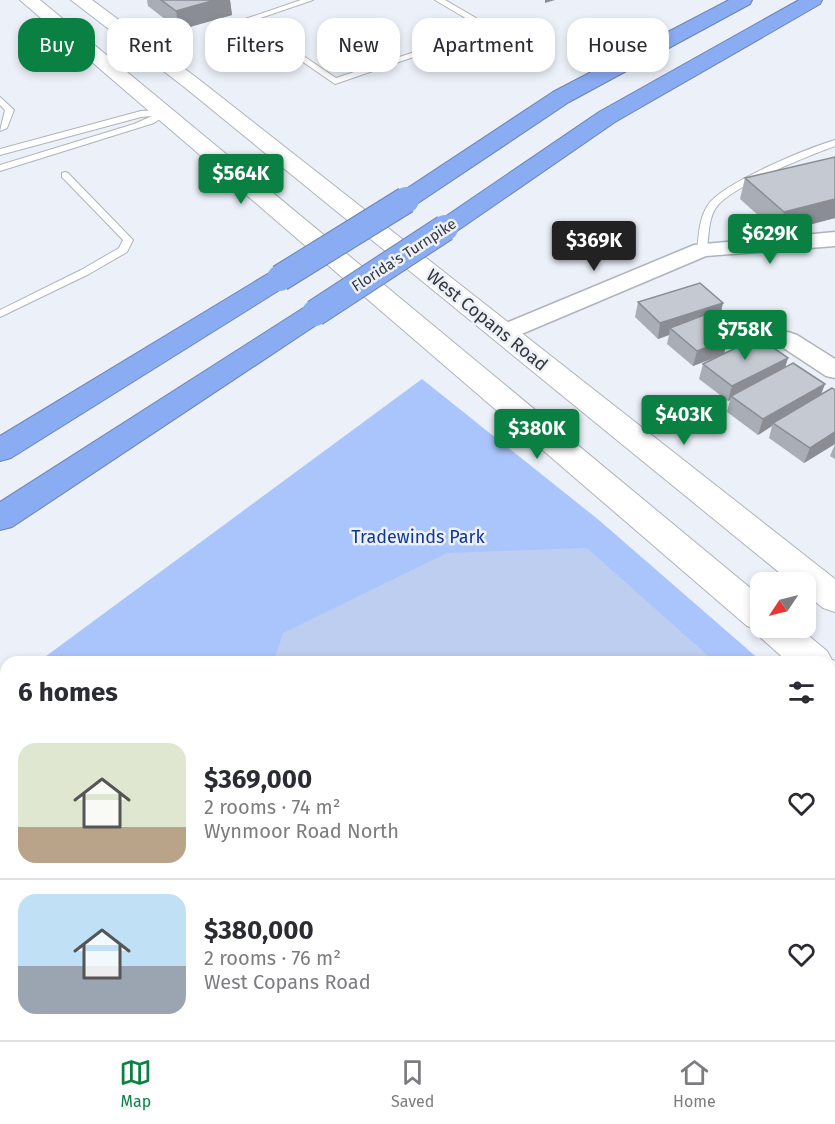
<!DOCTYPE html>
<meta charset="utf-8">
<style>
:root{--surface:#fff;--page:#f7f7f7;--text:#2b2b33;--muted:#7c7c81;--line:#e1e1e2;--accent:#0b8043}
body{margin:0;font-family:"Fira Sans",sans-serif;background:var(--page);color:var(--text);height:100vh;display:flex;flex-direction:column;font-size:22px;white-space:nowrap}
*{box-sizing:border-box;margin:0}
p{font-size:20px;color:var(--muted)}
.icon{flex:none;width:33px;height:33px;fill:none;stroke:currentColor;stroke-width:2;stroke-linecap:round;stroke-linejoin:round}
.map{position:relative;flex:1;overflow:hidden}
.sheet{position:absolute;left:0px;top:656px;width:836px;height:386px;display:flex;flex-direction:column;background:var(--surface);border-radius:18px 18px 0 0;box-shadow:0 3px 9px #0003}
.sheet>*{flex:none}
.guide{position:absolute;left:18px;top:18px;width:800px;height:54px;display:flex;gap:12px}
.needle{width:39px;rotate:235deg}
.tools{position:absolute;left:750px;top:572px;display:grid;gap:12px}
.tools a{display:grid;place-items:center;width:66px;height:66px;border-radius:12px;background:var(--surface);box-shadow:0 3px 9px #0003;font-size:30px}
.price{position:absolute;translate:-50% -51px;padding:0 14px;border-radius:6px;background:var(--accent);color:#fff;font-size:20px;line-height:39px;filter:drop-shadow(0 2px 3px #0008)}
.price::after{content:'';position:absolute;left:50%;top:36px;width:18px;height:14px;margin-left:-9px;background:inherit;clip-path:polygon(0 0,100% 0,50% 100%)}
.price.selected{background:#222;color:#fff}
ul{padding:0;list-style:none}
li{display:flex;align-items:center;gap:18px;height:150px;padding:0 18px}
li+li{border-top:2px solid var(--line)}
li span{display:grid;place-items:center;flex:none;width:168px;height:120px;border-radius:18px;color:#555}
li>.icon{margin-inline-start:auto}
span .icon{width:72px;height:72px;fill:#fffc;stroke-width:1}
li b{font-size:26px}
h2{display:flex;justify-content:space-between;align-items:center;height:72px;padding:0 18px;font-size:26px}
.chip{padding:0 21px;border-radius:18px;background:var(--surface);box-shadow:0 3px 9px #0003;font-size:21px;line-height:54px}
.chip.selected{background:var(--accent);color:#fff}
.tab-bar{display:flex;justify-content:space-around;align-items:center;height:84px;border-top:2px solid var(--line);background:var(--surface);font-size:16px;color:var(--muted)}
.tab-bar a{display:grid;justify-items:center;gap:3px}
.tab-bar .selected{color:var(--accent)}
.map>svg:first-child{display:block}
.green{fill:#aac5fc}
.water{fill:#bdcef0}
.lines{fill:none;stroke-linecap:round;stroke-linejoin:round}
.lane-casing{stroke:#afb3bb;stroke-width:2}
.street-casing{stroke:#afb3bb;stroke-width:3}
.secondary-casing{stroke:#afb3bb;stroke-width:2}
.highway-casing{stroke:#6c83b2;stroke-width:2}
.lane{fill:#fff;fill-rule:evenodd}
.street{fill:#fff;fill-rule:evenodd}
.secondary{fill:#fff;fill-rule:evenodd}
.highway{fill:#8aacf3;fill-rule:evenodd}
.highway-bridge-casing{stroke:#6c83b2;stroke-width:28;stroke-linecap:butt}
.highway-bridge{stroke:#8aacf3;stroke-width:26}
.wall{fill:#a9adb5}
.shaded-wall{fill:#8a8d93}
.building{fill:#c5c9d2;stroke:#8a8d93;stroke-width:1.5}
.labels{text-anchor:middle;stroke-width:5;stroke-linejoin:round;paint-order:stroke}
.far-street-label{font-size:15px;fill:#35373a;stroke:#ecf0f9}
.street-label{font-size:18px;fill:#35373a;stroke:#ecf0f9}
.park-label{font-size:18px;fill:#123693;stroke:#ecf0f9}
</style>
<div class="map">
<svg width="835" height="1040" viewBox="0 0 835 1040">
<rect width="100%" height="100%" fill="#ecf0f9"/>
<!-- green -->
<g class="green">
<polygon points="422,379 600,521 761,661 38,662"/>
<polygon points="6,685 6,1035 830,1035 830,721 835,726 835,1040 0,1040 0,689"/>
</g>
<!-- water -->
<g class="water">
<polygon points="587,548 714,661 274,661 283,633 447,553"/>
<polygon points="830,765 835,770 835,1040 344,1040 345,1035 830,1035"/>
</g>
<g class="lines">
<!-- lane casing -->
<g class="lane-casing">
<g id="lane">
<polygon points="301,0 313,0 252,21 336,78 484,29 435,0 445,0 495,29 335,84 242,20"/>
<polygon points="0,97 14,110 7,128 0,131 5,110 0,105"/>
<polygon points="163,110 167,113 166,115 154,123 0,171 0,165 134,124 152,116 141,117 0,155 0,149 141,111"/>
<path d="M 835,140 L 835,146 C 808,156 735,185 718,205 C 708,216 709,236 707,250 L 706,252 L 698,252 L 697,250 C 699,235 699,218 708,205 C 722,183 808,148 835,140 Z"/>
<polygon points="65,172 68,173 133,240 127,252 89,274 0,317 0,310 81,270 119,248 123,240 62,177 62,173"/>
</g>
</g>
<!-- street casing -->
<g class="street-casing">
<g id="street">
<polygon points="835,232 835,246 706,256 512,338 503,340 494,338 491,333 494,328 694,245"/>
<polygon points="788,332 797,335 835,359 835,378 826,376 779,345 776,340 779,335"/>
</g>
</g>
<!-- secondary casing -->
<g class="secondary-casing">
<g id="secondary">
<polygon points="20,0 40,0 760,596 760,627 798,627 827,651 832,660 835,661 835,694 830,693 830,662 788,662 760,637 756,629 747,626"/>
<polygon points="71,0 92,0 197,78 835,579 835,612 823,608 806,594 806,582 791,582 183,86"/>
</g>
</g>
<!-- highway casing -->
<g class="highway-casing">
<g id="highway">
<polygon points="729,0 752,0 750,4 569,102 415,205 406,207 397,205 394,200 397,195 553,92"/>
<polygon points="799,0 822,0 820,4 615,122 454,233 445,236 436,233 432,228 436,223 599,112"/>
<polygon points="280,270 289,272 293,278 289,284 11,458 0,461 0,436 271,272"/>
<polygon points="315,305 325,307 329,313 325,319 12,527 0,530 0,502 305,307"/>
</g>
</g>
<!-- lane -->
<use href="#lane" class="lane"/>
<!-- street -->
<use href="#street" class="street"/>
<!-- secondary -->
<use href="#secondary" class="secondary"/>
<!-- highway -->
<use href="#highway" class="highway"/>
<!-- highway-bridge casing -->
<g class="highway-bridge-casing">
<g id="highway-bridge">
<polyline points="280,278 406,200"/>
<polyline points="315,313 445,228"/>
</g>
</g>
<!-- highway-bridge -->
<use href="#highway-bridge" class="highway-bridge"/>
</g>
<!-- wall -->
<g class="wall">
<polygon points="147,0 230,0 232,15 179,30 148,6"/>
<polygon points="835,157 835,218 778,233 740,199 745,178"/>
<polygon points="638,302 723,303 721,311 741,327 737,342 726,346 724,353 788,358 785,367 821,394 835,390 835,459 830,456 835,444 804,463 769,438 772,426 758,435 727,412 730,400 728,401 699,379 703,364 714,358 693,366 667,344 669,335 658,339 635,317"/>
</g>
<!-- shaded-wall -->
<g class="shaded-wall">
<polygon points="215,0 230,0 232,15 179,30 176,11"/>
<polygon points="545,0 555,0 545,3"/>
<polygon points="835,199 835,218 778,233 784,212"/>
<polygon points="723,303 719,318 670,328 669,335 658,339 660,323"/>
<polygon points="741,327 737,342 726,346 724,354 693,366 697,351 722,334"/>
<polygon points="788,358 783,374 731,396 730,400 728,401 732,386"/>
<polygon points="825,384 819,400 773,423 772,426 758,435 763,419"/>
<polygon points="835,432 835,444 804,463 810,448"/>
</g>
<!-- building -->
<g class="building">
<polygon points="161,0 215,0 176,11"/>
<polygon points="835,157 835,199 784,212 745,178"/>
<polygon points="700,283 723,303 660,323 638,302"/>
<polygon points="720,309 741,327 722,334 728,339 697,351 670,328"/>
<polygon points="758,337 788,358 732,386 703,364"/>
<polygon points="793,363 825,384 763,419 731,396"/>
<polygon points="832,388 835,390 835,432 810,448 773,423"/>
</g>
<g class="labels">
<!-- far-street labels -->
<g class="far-street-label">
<text transform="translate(404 255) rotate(-33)" y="5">Florida's Turnpike</text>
</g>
<!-- street labels -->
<g class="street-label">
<text transform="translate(487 320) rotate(39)" y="6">West Copans Road</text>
</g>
<!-- park labels -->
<g class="park-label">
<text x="418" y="543">Tradewinds Park</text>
</g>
</g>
</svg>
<div class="tools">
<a><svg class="needle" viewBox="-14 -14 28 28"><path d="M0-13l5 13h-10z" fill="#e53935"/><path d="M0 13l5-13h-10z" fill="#7c7c81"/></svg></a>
</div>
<b class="price" style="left:241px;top:205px">$564K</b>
<b class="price" style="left:770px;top:265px">$629K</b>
<b class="price selected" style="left:594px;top:272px">$369K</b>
<b class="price" style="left:745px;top:361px">$758K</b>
<b class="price" style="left:684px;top:446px">$403K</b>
<b class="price" style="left:537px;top:460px">$380K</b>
<div class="guide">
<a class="chip selected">Buy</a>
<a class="chip">Rent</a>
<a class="chip">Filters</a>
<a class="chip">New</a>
<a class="chip">Apartment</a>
<a class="chip">House</a>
</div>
<section class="sheet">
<h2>6 homes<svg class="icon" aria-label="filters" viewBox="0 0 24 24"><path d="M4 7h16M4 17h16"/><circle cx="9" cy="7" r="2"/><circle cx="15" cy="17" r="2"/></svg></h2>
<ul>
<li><span style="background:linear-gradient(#dfe7d0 70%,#b9a48a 0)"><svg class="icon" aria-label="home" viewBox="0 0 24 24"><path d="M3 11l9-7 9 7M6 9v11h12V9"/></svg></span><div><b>$369,000</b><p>2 rooms · 74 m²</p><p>Wynmoor Road North</p></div><svg class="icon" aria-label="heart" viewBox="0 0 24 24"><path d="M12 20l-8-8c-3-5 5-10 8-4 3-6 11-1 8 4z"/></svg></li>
<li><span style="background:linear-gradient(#bfe0f5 60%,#9aa5b1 0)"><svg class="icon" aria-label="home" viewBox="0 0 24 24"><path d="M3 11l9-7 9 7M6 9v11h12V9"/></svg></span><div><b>$380,000</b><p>2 rooms · 76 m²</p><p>West Copans Road</p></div><svg class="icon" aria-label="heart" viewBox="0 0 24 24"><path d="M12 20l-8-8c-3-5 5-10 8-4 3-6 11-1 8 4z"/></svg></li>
</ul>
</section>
</div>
<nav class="tab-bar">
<a class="selected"><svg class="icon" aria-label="map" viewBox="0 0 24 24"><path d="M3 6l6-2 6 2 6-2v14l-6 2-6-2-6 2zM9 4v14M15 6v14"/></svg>Map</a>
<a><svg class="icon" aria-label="saved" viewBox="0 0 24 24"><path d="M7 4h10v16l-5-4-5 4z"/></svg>Saved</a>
<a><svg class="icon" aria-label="home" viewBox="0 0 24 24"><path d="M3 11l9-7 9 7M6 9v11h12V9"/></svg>Home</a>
</nav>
